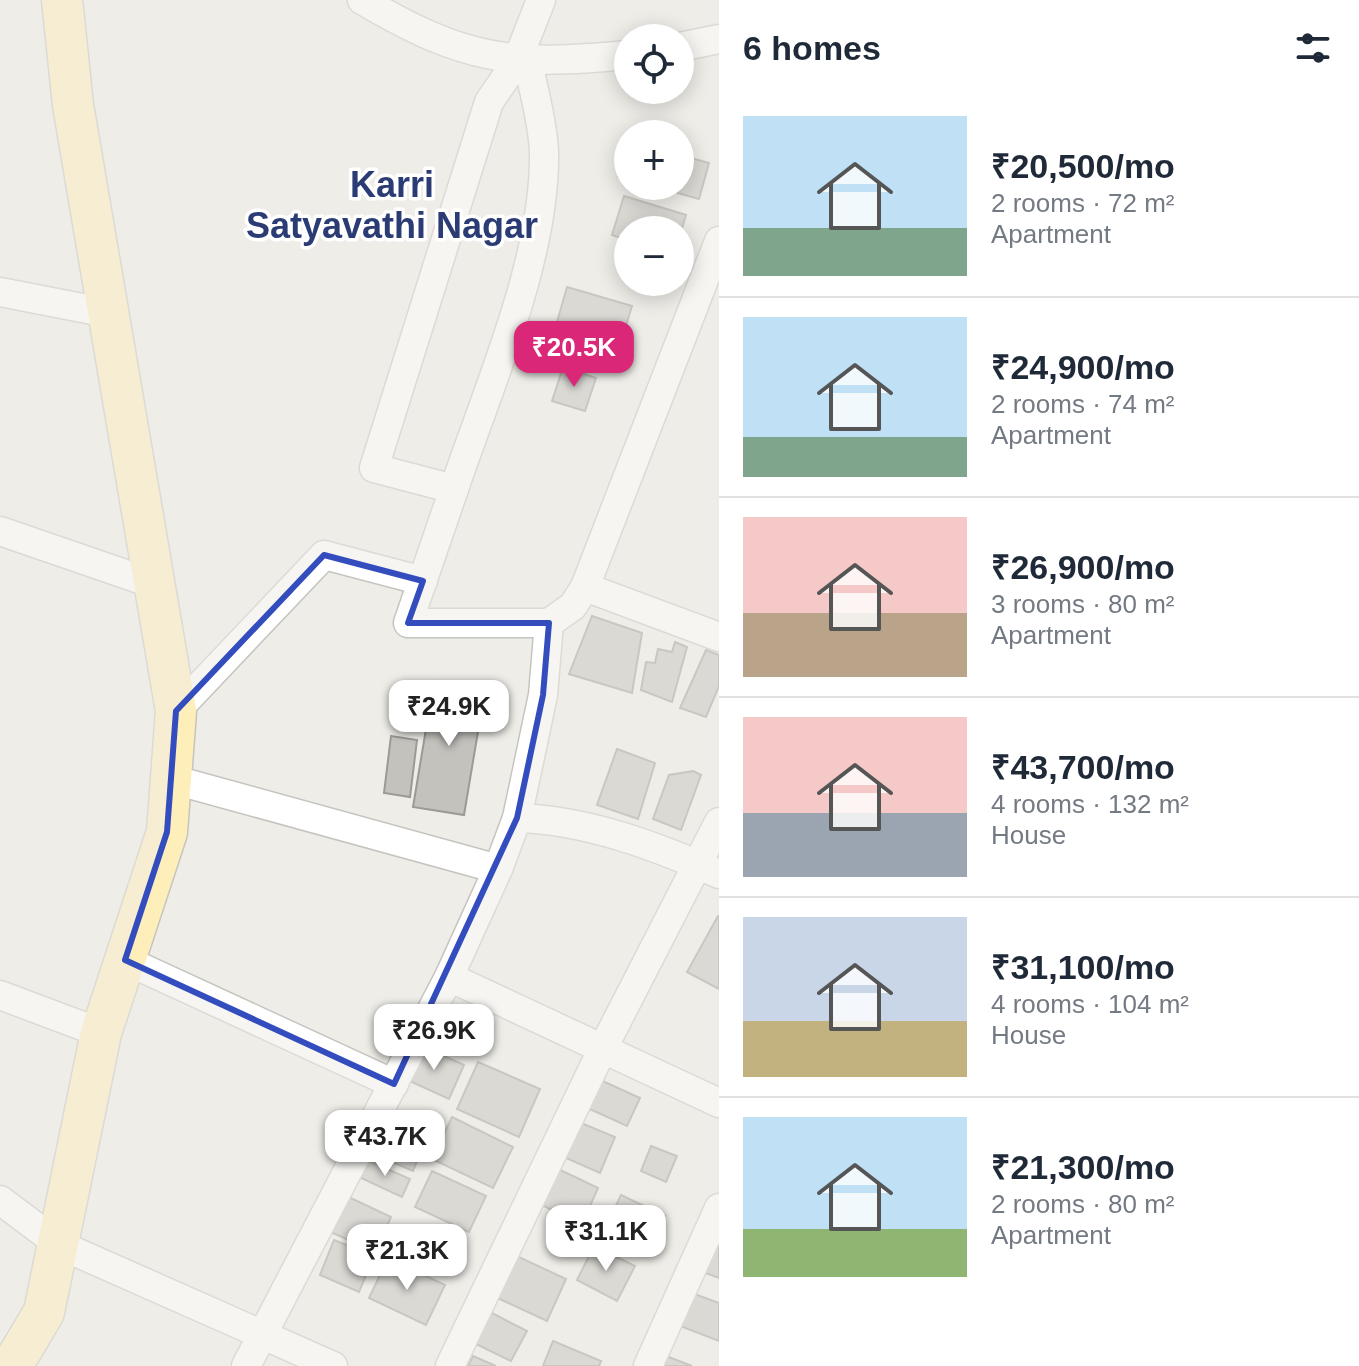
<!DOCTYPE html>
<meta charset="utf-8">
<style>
:root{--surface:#fff;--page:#f2f2f3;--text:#1f2937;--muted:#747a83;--line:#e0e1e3;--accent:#db2777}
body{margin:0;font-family:Helvetica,sans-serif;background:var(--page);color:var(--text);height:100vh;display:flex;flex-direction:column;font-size:30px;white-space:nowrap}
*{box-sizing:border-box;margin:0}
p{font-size:26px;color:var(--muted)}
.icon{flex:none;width:44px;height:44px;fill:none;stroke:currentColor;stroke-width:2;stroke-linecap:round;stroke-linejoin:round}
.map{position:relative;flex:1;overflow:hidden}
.details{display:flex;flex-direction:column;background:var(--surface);width:640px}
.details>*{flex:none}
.tools{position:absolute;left:614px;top:24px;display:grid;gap:16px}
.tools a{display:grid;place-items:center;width:80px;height:80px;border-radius:50%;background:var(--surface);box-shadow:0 4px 20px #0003;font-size:40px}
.price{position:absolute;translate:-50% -68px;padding:0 18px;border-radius:16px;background:#fff;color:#222;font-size:26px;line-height:52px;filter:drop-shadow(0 2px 4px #0008)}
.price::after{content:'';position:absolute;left:50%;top:48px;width:24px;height:18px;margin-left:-12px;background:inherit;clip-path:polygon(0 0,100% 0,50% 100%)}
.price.active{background:var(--accent);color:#fff}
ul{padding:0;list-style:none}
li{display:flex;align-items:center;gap:24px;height:200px;padding:0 24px}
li+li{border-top:2px solid var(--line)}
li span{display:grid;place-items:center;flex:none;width:224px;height:160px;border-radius:0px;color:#555}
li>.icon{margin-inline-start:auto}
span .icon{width:96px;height:96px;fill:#fffc;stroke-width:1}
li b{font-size:34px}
h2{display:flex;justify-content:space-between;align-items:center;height:96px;padding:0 24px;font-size:34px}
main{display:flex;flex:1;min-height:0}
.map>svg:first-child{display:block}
.building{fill:#c4c2bd;stroke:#9c9a95;stroke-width:2}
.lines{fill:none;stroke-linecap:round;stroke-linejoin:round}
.street-casing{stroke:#c6c4bf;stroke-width:31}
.secondary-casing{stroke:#c6c4bf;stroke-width:43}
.street{stroke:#fff;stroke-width:28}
.secondary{stroke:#feeeba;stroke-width:40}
.marked{fill:none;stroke:#334dbe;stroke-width:6;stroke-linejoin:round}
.labels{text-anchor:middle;stroke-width:7;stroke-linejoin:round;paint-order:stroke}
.district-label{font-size:36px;font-weight:bold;fill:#2b3c75;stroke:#fff}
</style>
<main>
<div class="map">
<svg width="719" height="1366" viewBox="0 0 719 1366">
<rect width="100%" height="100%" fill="#efede8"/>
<!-- building -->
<g class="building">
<polygon points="628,141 628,179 618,176"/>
<polygon points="680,155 709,163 699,199 653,186 680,186"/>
<polygon points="624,196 686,215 680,235 680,230 628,230 628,240 612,235"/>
<polygon points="567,287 632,306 621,342 557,322"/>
<polygon points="563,367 596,378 585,411 552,401"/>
<polygon points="592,616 642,633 632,693 569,674"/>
<polygon points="675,642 687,647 672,702 641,690 646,662 655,663 658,649 672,652"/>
<polygon points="706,650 719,655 719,686 706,717 680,708"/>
<polygon points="434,681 485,690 464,815 413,807"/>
<polygon points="391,736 417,740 410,797 384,793"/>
<polygon points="617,749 655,763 638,819 597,805"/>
<polygon points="693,771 701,775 681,830 653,819 669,775"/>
<polygon points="718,916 719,916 719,989 687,972"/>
<polygon points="418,1044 464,1065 449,1099 403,1078"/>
<polygon points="478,1062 540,1089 519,1137 457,1109"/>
<polygon points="596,1078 640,1098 627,1126 583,1106"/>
<polygon points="452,1117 513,1147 493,1188 432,1159"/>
<polygon points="581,1123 615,1137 600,1173 566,1158"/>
<polygon points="371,1134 420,1154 413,1171 364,1150"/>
<polygon points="651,1146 677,1156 666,1182 641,1171"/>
<polygon points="367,1160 410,1179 402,1197 359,1177"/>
<polygon points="554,1167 598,1188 582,1224 537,1203"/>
<polygon points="432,1171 486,1196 469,1232 415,1207"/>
<polygon points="340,1193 391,1217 375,1252 324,1229"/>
<polygon points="621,1195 665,1216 647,1253 603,1233"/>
<polygon points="334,1240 374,1256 359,1292 320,1275"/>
<polygon points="719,1241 719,1278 700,1271"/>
<polygon points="594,1246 635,1266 617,1301 577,1280"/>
<polygon points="508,1252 566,1279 547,1321 489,1294"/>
<polygon points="388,1258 445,1285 426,1325 369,1298"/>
<polygon points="692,1293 719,1303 719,1341 680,1326"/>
<polygon points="488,1311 527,1331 511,1361 472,1342"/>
<polygon points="553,1341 601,1361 599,1366 543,1366"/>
<polygon points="473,1356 496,1366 468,1366"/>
<polygon points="666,1356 692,1366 662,1366"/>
</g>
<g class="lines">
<!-- street casing -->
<g class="street-casing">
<g id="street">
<path d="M 362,0 C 465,61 511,66 628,55"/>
<polyline points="541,0 517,61 489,102 374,468 454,489 408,623 549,623 573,606 585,587 719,637"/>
<polyline points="680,47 719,39"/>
<polyline points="0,292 108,313"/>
<path d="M 454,489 C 488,388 546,258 544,152 C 543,122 533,90 528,61"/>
<polyline points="0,531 154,584"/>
<polyline points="585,587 719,241"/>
<polyline points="176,711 324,555 423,581"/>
<polyline points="171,779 498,869"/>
<path d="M 517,818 C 587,820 656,846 719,874"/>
<polyline points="125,960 394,1084"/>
<polyline points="449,977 719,1103"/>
<polyline points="0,995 101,1033"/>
<polyline points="0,1200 60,1245 333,1366"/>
<polyline points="246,1366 449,977 498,869 517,818 543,695 549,623"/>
<polyline points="450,1366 602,1050 719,822"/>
<polyline points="648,1366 719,1208"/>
</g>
</g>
<!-- secondary casing -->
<g class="secondary-casing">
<polyline id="secondary" points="12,1366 44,1312 101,1033 167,832 176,711 73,105 62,0"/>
</g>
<!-- street -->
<use href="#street" class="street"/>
<!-- secondary -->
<use href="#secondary" class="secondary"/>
</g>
<!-- marked area -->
<path d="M0 0H719V1366H0ZM 324,555 L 423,581 L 408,623 L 549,623 L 543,695 L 517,818 L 394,1084 L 125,960 L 167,832 L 176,711 Z" fill="#efede8" fill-opacity=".55" fill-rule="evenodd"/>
<path class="marked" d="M 324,555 L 423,581 L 408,623 L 549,623 L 543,695 L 517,818 L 394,1084 L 125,960 L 167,832 L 176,711 Z"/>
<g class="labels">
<!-- district labels -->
<g class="district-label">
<text x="392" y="197">Karri<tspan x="392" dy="41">Satyavathi Nagar</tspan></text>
</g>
</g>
</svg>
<div class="tools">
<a><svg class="icon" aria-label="locate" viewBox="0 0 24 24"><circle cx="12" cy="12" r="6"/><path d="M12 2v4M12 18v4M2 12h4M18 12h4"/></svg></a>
<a>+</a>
<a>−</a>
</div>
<b class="price active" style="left:574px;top:389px">₹20.5K</b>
<b class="price" style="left:449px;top:748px">₹24.9K</b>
<b class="price" style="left:434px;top:1072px">₹26.9K</b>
<b class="price" style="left:385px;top:1178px">₹43.7K</b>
<b class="price" style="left:606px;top:1273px">₹31.1K</b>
<b class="price" style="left:407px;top:1292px">₹21.3K</b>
</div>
<section class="details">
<h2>6 homes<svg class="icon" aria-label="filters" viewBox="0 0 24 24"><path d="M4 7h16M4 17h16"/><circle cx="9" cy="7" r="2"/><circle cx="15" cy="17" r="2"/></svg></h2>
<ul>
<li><span style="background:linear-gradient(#bfe0f5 70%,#7fa58c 0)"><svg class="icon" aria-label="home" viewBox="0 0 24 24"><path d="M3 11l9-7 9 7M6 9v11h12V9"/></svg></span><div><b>₹20,500/mo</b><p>2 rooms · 72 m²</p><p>Apartment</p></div></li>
<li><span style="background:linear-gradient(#bfe0f5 75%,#7fa58c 0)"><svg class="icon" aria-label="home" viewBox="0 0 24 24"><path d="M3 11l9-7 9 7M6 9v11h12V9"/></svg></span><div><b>₹24,900/mo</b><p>2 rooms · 74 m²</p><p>Apartment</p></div></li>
<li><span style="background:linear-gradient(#f6c9c9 60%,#b9a48a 0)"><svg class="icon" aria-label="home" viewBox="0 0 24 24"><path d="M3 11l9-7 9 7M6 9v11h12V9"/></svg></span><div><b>₹26,900/mo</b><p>3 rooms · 80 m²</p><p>Apartment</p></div></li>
<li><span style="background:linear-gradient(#f6c9c9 60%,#9aa5b1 0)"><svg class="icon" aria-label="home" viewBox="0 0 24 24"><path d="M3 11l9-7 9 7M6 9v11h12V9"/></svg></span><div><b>₹43,700/mo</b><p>4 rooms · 132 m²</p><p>House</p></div></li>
<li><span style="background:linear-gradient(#c9d6e8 65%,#c2b280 0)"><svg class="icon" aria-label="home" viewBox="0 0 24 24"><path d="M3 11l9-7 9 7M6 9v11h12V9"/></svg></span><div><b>₹31,100/mo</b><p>4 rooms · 104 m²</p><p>House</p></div></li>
<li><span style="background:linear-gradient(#bfe0f5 70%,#8fb573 0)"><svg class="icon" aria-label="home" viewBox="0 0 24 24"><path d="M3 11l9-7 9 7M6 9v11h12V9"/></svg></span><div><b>₹21,300/mo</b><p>2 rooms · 80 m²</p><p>Apartment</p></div></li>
</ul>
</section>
</main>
